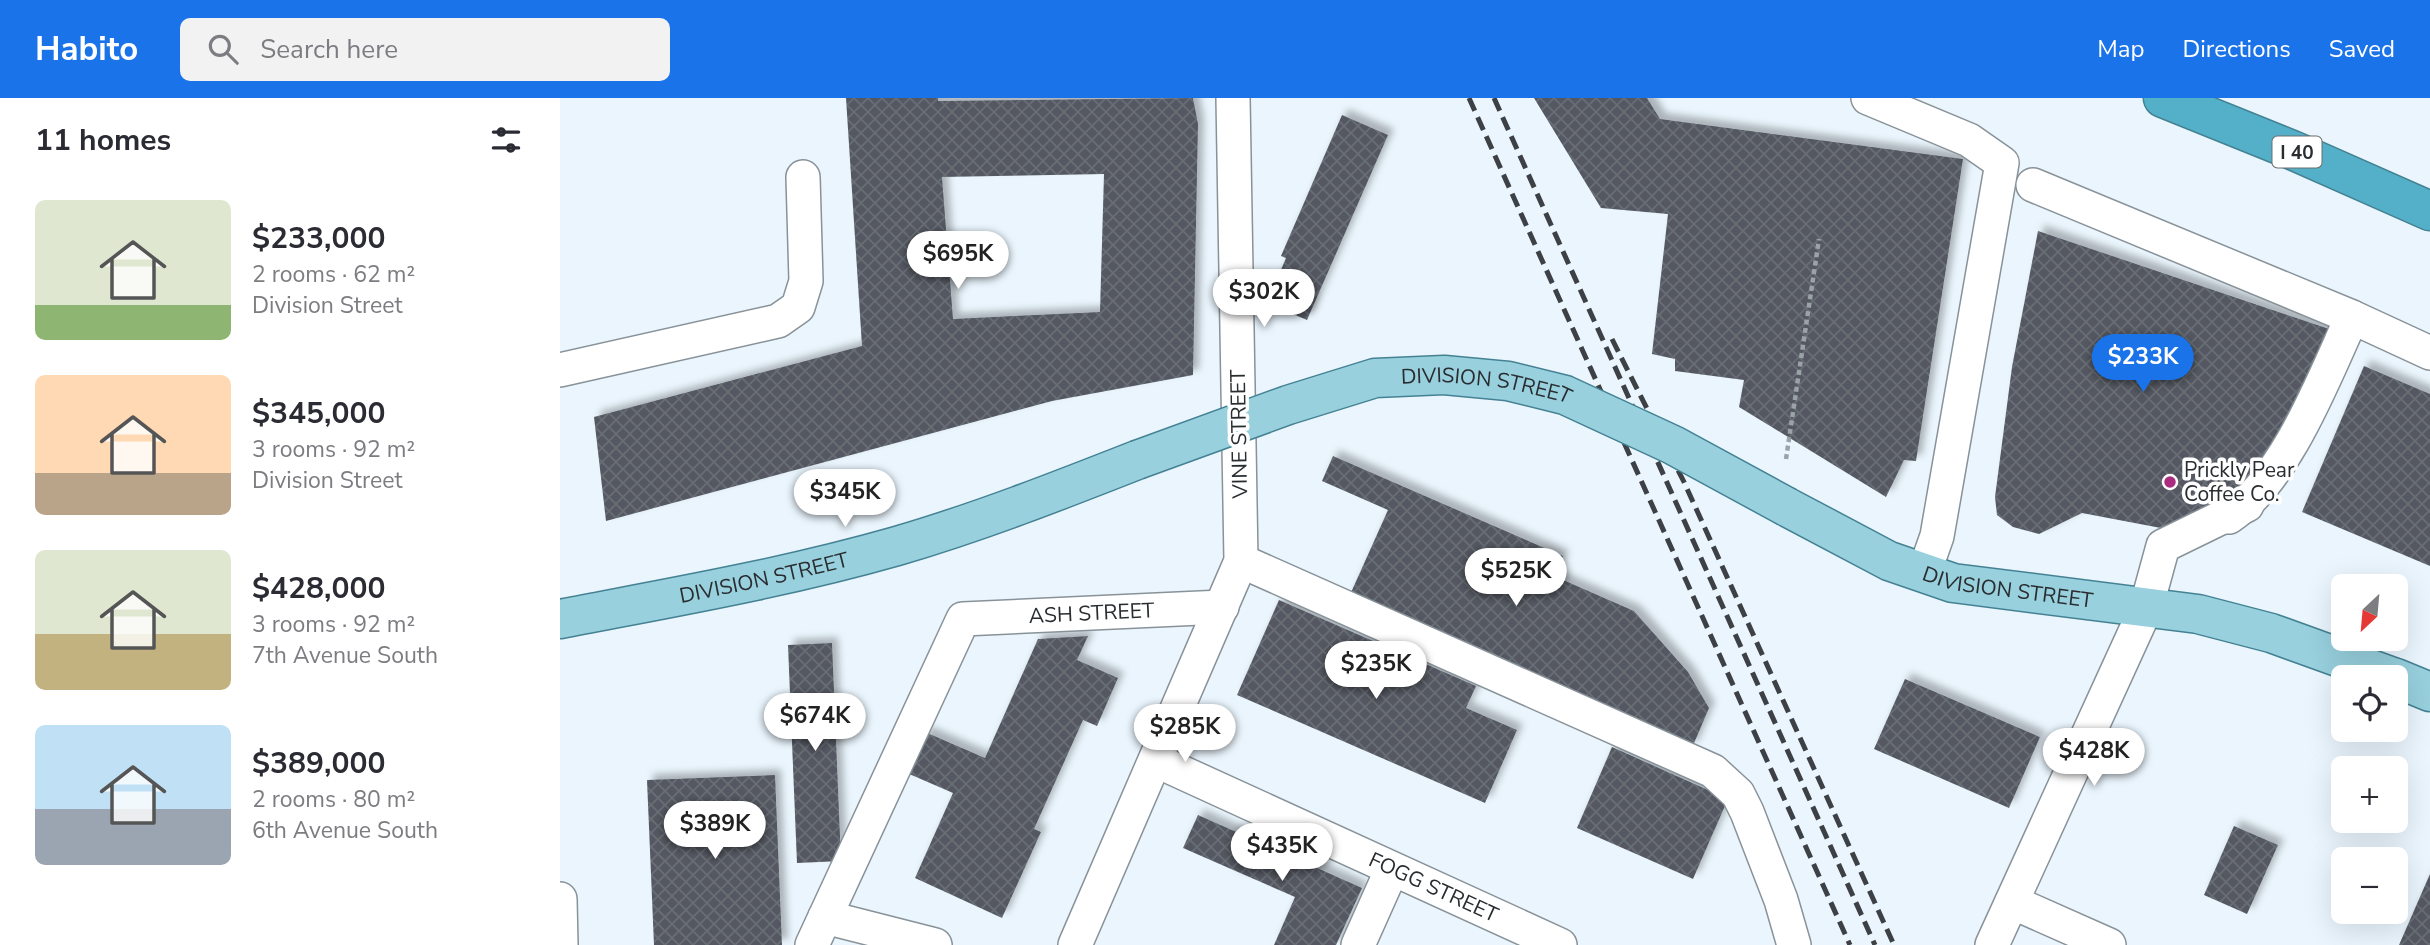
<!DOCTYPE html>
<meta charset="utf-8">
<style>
:root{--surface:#fff;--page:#f2f2f3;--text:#2b2b33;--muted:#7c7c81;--accent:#1a73e8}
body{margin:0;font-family:"Nunito Sans",sans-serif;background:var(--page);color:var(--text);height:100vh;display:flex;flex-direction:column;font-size:26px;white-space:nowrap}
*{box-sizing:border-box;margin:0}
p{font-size:23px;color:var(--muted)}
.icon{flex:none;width:38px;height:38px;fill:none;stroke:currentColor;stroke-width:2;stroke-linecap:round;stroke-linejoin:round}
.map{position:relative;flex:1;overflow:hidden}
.sheet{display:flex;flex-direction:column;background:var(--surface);width:560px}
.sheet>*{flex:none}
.needle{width:46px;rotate:206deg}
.tools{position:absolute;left:1771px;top:476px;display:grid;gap:14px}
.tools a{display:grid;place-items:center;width:77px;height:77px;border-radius:10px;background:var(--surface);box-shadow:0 7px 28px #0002;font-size:35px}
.price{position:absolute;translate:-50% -60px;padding:0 16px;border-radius:24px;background:#fff;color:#222;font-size:23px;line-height:46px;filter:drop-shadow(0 2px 4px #0008)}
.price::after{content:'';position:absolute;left:50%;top:42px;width:21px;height:16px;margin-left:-10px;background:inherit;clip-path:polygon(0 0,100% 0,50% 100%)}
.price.on{background:var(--accent);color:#fff}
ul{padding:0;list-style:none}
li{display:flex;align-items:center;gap:21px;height:175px;padding:0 35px}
li span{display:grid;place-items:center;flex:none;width:196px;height:140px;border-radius:10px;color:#555}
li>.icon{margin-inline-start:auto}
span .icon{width:84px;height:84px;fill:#fffc;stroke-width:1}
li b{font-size:30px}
h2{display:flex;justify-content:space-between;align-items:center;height:84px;padding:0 35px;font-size:30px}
header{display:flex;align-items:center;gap:42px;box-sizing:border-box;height:98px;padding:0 35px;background:var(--accent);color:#fff}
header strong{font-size:33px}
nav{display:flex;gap:38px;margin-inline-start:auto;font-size:24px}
.search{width:490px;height:63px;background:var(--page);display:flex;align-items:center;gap:18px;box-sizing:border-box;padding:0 24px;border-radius:10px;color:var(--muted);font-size:26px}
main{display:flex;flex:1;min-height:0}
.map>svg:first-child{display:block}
.building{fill:url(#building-cross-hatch);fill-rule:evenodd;filter:url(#shadow)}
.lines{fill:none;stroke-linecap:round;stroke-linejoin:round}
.minor-casing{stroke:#889299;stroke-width:36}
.major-casing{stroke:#448293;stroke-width:41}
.highway-casing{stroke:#448293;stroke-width:41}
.path{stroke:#9ba3a9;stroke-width:4.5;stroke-dasharray:5 3.5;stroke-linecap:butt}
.minor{stroke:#fff;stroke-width:33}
.major{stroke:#98d0de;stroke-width:38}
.highway{stroke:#53b0c8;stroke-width:38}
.rail{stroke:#3d4145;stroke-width:5;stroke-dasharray:14 7;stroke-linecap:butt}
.major-bridge-casing{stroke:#448293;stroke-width:41;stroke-linecap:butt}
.major-bridge{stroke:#98d0de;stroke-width:38}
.poi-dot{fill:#a92c7e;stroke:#fff;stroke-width:2.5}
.labels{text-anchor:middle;stroke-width:7;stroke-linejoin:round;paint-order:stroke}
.shield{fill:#fff;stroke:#696c6e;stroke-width:2}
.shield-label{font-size:19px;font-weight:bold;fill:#292d30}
.street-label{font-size:21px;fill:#292d30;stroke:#fff}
.poi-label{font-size:21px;fill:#292d30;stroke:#fff;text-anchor:start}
</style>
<header>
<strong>Habito</strong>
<div class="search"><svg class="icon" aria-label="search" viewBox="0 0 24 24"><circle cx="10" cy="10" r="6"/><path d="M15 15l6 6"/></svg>Search here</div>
<nav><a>Map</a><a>Directions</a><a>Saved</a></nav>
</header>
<main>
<section class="sheet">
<h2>11 homes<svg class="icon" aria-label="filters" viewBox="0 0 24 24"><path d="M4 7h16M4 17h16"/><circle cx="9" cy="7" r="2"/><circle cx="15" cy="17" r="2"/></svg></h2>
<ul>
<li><span style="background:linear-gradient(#dfe7d0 75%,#8fb573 0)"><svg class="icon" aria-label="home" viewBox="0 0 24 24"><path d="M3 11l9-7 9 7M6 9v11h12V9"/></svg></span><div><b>$233,000</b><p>2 rooms · 62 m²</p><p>Division Street</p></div></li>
<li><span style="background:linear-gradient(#ffd9b3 70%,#b9a48a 0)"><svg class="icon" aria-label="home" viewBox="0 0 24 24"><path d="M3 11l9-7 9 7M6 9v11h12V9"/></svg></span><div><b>$345,000</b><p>3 rooms · 92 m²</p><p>Division Street</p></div></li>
<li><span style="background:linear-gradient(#dfe7d0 60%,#c2b280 0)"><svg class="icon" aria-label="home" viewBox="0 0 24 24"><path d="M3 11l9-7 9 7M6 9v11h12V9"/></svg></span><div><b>$428,000</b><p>3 rooms · 92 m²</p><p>7th Avenue South</p></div></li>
<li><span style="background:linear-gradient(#bfe0f5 60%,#9aa5b1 0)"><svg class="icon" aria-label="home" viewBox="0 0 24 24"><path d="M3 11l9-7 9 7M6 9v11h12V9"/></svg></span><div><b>$389,000</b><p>2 rooms · 80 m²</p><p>6th Avenue South</p></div></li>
</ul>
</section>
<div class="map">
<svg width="1870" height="847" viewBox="0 0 1870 847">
<defs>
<pattern id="building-cross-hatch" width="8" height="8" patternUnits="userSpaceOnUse" patternTransform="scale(1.75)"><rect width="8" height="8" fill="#545962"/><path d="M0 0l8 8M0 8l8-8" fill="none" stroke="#696e75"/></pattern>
<filter id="shadow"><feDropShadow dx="6" dy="-6" stdDeviation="3.5" flood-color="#0004"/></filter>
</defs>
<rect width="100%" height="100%" fill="#eaf5fd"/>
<!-- building -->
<g class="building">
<path d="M 286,0 L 378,0 L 378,3 L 633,0 L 638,26 L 633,277 L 492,303 L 46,423 L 34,319 L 302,248 ZM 544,76 L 540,214 L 393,221 L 382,79 Z"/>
<polygon points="974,0 1087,0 1100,21 1403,61 1356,363 1344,362 1326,399 1179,309 1184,282 1115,273 1115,261 1092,256 1108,116 1041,110"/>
<polygon points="782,17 828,37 747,222 707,205 726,160 721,158"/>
<polygon points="1478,133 1775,233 1758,282 1670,414 1622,434 1522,415 1479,436 1453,429 1437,417 1435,399 1452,269"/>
<polygon points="1804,268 1870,296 1870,468 1742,414"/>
<polygon points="773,358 1003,458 994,478 1074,513 1128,574 1149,610 1132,650 789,499 828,412 762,383"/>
<polygon points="719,502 916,588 906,610 957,632 925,705 677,597"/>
<polygon points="528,538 517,562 558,580 537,628 523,622 474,731 481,734 442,820 355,780 393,695 347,675 365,634 425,660 478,541"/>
<polygon points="272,545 281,763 237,765 228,547"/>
<polygon points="1345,581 1480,639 1449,710 1314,651"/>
<polygon points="1052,649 1168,701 1133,781 1017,730"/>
<polygon points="215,677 222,847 94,847 87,682"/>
<polygon points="638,717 802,790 776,847 714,847 735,799 623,750"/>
<polygon points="1674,728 1718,747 1687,816 1644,797"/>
<polygon points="1870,776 1870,847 1839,847"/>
</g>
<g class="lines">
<!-- minor casing -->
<g class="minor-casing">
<g id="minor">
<polyline points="1308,0 1409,42 1442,65 1377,438 1364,475"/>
<polyline points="1473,87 1792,219 1870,255"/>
<polyline points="0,272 218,223 238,209 246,183 243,79"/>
<path d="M 1669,419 C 1726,381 1764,280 1792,219"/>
<polyline points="681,463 1153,673 1178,696 1187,714 1221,802 1234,847"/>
<path id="s1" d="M 597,663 L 1000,847"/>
<polyline points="0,801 1,847"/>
<polyline points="1452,804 1549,847"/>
<polyline points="265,819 375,847"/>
<path id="s2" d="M 252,847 L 403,521 L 662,509"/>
<polyline points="515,847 681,463 673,0"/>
<polyline points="798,847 832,771"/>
<polyline points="1432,847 1586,510 1603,448 1687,407"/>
</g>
</g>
<!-- major casing -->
<g class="major-casing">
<g id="major">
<path id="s3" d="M 1227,409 L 1329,463 L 1393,485 L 1638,516 L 1711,535 L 1833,579"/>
<path id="s4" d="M 0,521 C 114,499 225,480 337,448 C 419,424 498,393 577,362"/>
<polyline points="1836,580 1870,594"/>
</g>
</g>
<!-- highway casing -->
<g class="highway-casing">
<polyline id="highway" points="1603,0 1732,52 1870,113"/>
</g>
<!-- path -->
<polyline class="path" points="1226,361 1259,141"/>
<!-- minor -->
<use href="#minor" class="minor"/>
<!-- major -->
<use href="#major" class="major"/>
<!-- highway -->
<use href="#highway" class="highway"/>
<!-- rail -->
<g class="rail">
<polyline points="909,0 1290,847"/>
<polyline points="934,0 1315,847"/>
<polyline points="1052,241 1124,384 1334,847"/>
</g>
<!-- major-bridge casing -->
<g class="major-bridge-casing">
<g id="major-bridge">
<path id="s5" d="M 577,362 L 728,307 L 815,280 L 884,277 L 948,283 L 1005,297 L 1113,347 L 1227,409"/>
</g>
</g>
<!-- major-bridge -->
<use href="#major-bridge" class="major-bridge"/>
</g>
<!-- markers -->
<circle class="poi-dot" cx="1610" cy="384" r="7"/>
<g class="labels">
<!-- shield labels -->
<rect class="shield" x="1712.5" y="38.5" width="49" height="31" rx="5"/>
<g class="shield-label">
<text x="1737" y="61">I 40</text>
</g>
<!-- street labels -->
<g class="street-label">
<text dy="7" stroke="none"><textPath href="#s5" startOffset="364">DIVISION STREET</textPath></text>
<text transform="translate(679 336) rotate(-91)" y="7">VINE STREET</text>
<text dy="7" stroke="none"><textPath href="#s4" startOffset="208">DIVISION STREET</textPath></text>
<text dy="7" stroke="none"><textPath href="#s3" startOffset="238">DIVISION STREET</textPath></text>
<text dy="7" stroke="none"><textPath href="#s2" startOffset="488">ASH STREET</textPath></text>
<text dy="7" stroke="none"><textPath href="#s1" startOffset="304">FOGG STREET</textPath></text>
</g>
<!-- poi labels -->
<g class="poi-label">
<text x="1624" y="379">Prickly Pear<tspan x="1624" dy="24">Coffee Co.</tspan></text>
</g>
</g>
</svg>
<div class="tools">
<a><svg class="needle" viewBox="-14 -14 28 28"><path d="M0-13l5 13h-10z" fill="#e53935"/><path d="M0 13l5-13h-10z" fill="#7c7c81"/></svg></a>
<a><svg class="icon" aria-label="locate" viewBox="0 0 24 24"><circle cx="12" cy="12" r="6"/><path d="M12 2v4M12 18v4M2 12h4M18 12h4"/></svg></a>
<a>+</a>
<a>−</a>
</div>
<b class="price" style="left:398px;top:193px">$695K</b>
<b class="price" style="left:704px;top:231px">$302K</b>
<b class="price on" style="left:1583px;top:296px">$233K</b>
<b class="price" style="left:285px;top:431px">$345K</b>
<b class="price" style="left:956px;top:510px">$525K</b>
<b class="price" style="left:816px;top:603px">$235K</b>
<b class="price" style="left:255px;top:655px">$674K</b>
<b class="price" style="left:625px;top:666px">$285K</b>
<b class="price" style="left:1534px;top:690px">$428K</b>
<b class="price" style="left:155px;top:763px">$389K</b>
<b class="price" style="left:722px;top:785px">$435K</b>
</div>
</main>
